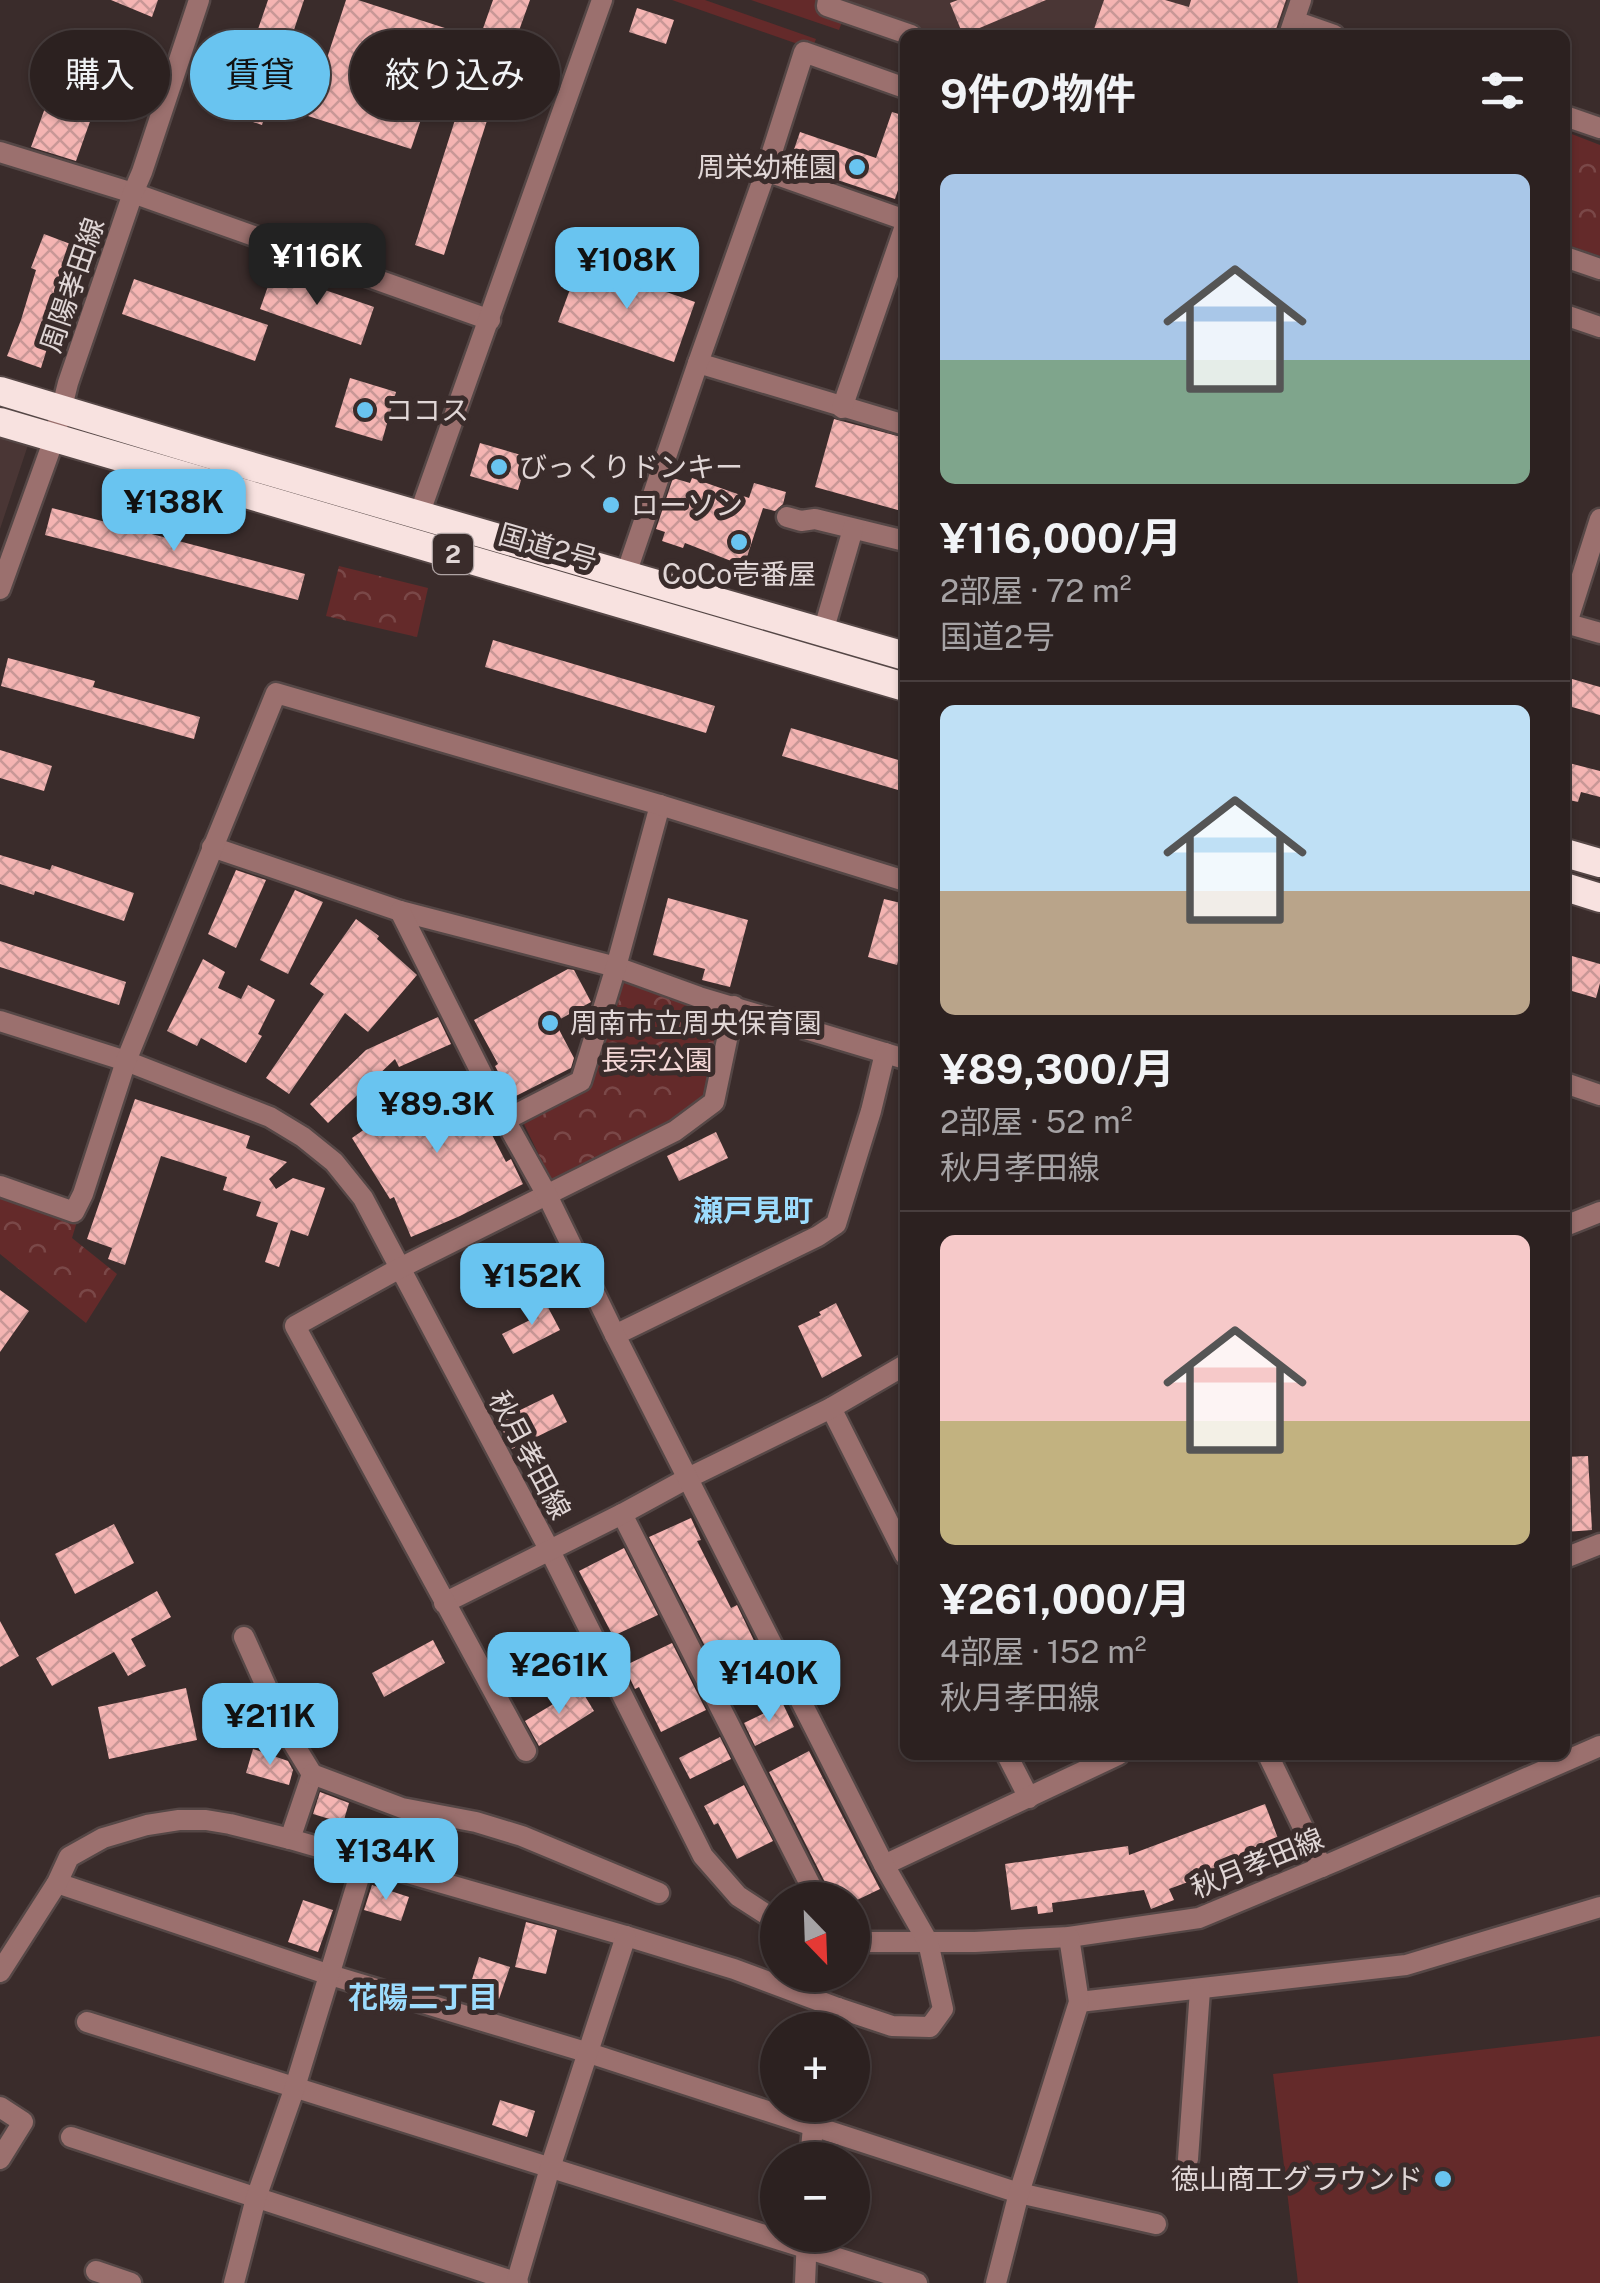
<!DOCTYPE html>
<html lang="ja">
<meta charset="utf-8">
<style>
:root{--surface:#2c2120;--page:#382e2d;--text:#f1f3f6;--muted:#a6a3a5;--line:#483e3e;--accent:#69c4f0}
body{margin:0;font-family:"Public Sans","Noto Sans JP",sans-serif;background:var(--page);color:var(--text);height:100vh;display:flex;flex-direction:column;font-size:38px;white-space:nowrap}
*{box-sizing:border-box;margin:0}
p{font-size:32px;color:var(--muted)}
.icon{flex:none;width:55px;height:55px;fill:none;stroke:currentColor;stroke-width:2;stroke-linecap:round;stroke-linejoin:round}
.map{position:relative;flex:1;overflow:hidden}
.drawer{position:absolute;left:900px;top:30px;width:670px;height:1730px;display:flex;flex-direction:column;background:var(--surface);border-radius:15px;box-shadow:0 2px 8px #0004,0 0 0 2px var(--line)}
.drawer>*{flex:none}
.hud{position:absolute;left:30px;top:30px;width:720px;height:90px;display:flex;gap:20px}
.needle{width:65px;rotate:157deg}
.tools{position:absolute;left:760px;top:1882px;display:grid;gap:20px}
.tools a{display:grid;place-items:center;width:110px;height:110px;border-radius:50%;background:var(--surface);box-shadow:0 2px 8px #0004,0 0 0 2px var(--line);font-size:50px}
.price{position:absolute;translate:-50% -85px;padding:0 22px;border-radius:20px;background:var(--accent);color:#111;font-size:32px;line-height:65px;filter:drop-shadow(0 2px 5px #0008)}
.price::after{content:'';position:absolute;left:50%;top:60px;width:30px;height:22px;margin-left:-15px;background:inherit;clip-path:polygon(0 0,100% 0,50% 100%)}
.price.selected{background:#222;color:#fff}
ul{padding:0;list-style:none}
li{display:grid;align-content:center;gap:20px;height:530px;padding:0 40px}
li+li{border-top:2px solid var(--line)}
li span{display:grid;place-items:center;height:310px;border-radius:15px;color:#555}
li>.icon{margin-inline-start:auto}
span .icon{width:180px;height:180px;fill:#fffc;stroke-width:1}
li b{font-size:42px}
h2{display:flex;justify-content:space-between;align-items:center;height:120px;padding:0 40px;font-size:42px}
.chip{padding:0 35px;border-radius:45px;background:var(--surface);box-shadow:0 2px 8px #0004,0 0 0 2px var(--line);font-size:35px;line-height:90px}
.chip.selected{background:var(--accent);color:#111}
.map>svg:first-child{display:block}
.built{fill:#4a3635}
.green{fill:#642a2a}
.forest{fill:url(#forest-crowns)}
.building{fill:url(#building-cross-hatch)}
.lines{fill:none;stroke-linecap:round;stroke-linejoin:round}
.minor-casing{stroke:#554746;stroke-width:25}
.highway-casing{stroke:#554746;stroke-width:32}
.minor{stroke:#9b706e;stroke-width:20}
.highway{stroke:#f8e2e0;stroke-width:28}
.poi-dot{fill:#69c4f0;stroke:#3a2c2b;stroke-width:4}
.labels{text-anchor:middle;stroke-width:10;stroke-linejoin:round;paint-order:stroke}
.shield{fill:#3a2c2b;stroke:#aea3a3;stroke-width:2.5}
.shield-label{font-size:25px;font-weight:bold;fill:#e0d6d6}
.poi-label{font-size:28px;fill:#e0d6d6;stroke:#3a2c2b;text-anchor:start}
.street-label{font-size:28px;fill:#e0d6d6;stroke:#3a2c2b}
.park-label{font-size:28px;fill:#f3d7d6;stroke:#3a2c2b}
.neighbourhood-label{font-size:30px;font-weight:bold;fill:#9cdcfe;stroke:#3a2c2b}
</style>
<div class="map">
<svg width="1600" height="2283" viewBox="0 0 1600 2283">
<defs>
<pattern id="forest-crowns" width="20" height="18" patternUnits="userSpaceOnUse" patternTransform="scale(2.5)"><rect width="20" height="18" fill="#642a2a"/><path d="M2 6a3 3 0 1 1 6 0M12 15a3 3 0 1 1 6 0" fill="none" stroke="#7a4848"/></pattern>
<pattern id="building-cross-hatch" width="8" height="8" patternUnits="userSpaceOnUse" patternTransform="scale(2.5)"><rect width="8" height="8" fill="#f4b4b2"/><path d="M0 0l8 8M0 8l8-8" fill="none" stroke="#c89796"/></pattern>
</defs>
<rect width="100%" height="100%" fill="#3a2c2b"/>
<!-- built -->
<g class="built">
<polygon points="831,0 1292,0 1280,35 931,35 830,2"/>
<polygon points="0,437 28,445 0,529"/>
</g>
<!-- green -->
<g class="green">
<polygon points="672,0 705,0 816,39 812,49"/>
<polygon points="751,0 819,0 816,12 842,22 839,30"/>
<polygon points="1600,2036 1600,2283 1298,2283 1273,2074"/>
</g>
<!-- forest -->
<g class="forest">
<polygon points="1569,133 1600,145 1600,256 1565,244 1565,145"/>
<polygon points="339,566 428,588 417,637 326,616"/>
<polygon points="623,979 725,1017 708,1096 682,1117 552,1182 523,1122 583,1092 591,1080"/>
<polygon points="0,1193 78,1218 72,1238 117,1274 86,1323 0,1254"/>
</g>
<!-- building -->
<g class="building">
<polygon points="111,0 158,0 152,17"/>
<polygon points="268,0 304,0 262,125 229,114"/>
<polygon points="346,0 358,0 451,30 411,149 308,116"/>
<polygon points="493,0 530,0 491,108 444,255 415,245 462,98 459,97"/>
<polygon points="958,0 1046,0 963,35 950,3"/>
<polygon points="1104,0 1165,0 1189,7 1191,0 1286,0 1274,35 1092,35"/>
<polygon points="637,8 674,20 666,44 629,32"/>
<polygon points="81,59 109,68 76,161 31,147 50,94 67,100"/>
<polygon points="892,112 905,116 905,169 895,199 789,164 800,132 876,158"/>
<polygon points="44,234 81,248 68,281 41,368 7,356 21,320 36,270 31,268"/>
<polygon points="580,262 695,302 674,362 558,322"/>
<polygon points="273,272 374,307 361,345 260,309"/>
<polygon points="134,279 268,325 255,361 122,314"/>
<polygon points="350,378 396,392 382,441 335,427"/>
<polygon points="834,419 905,438 905,512 815,487"/>
<polygon points="480,443 528,457 518,490 470,476"/>
<polygon points="673,478 690,483 692,478 749,498 754,483 786,492 783,504 775,511 763,508 744,566 685,543 683,548 662,541 665,532 656,529"/>
<polygon points="52,508 305,574 298,600 45,535"/>
<polygon points="493,640 715,706 706,733 485,667"/>
<polygon points="8,658 95,681 93,687 200,717 194,739 1,686"/>
<polygon points="1565,677 1600,687 1600,715 1565,705"/>
<polygon points="791,728 905,762 905,792 782,756"/>
<polygon points="0,750 52,766 44,791 0,778"/>
<polygon points="1565,762 1600,771 1600,797 1581,792 1578,802 1565,799"/>
<polygon points="0,855 50,870 52,865 134,893 124,921 35,891 34,895 0,884"/>
<polygon points="236,870 266,880 236,948 208,934"/>
<polygon points="295,890 323,902 288,974 260,960"/>
<polygon points="668,898 748,920 730,987 702,980 705,969 653,955"/>
<polygon points="884,899 905,904 905,936 897,965 868,957"/>
<polygon points="356,919 379,936 377,939 417,975 368,1032 345,1013 289,1094 266,1078 324,994 310,984"/>
<polygon points="0,941 126,982 119,1005 0,967"/>
<polygon points="1565,954 1600,964 1600,983 1596,998 1565,989"/>
<polygon points="203,959 225,972 218,988 241,999 248,985 275,1000 258,1034 262,1036 246,1063 201,1038 197,1046 167,1031"/>
<polygon points="568,969 574,970 591,1002 555,1022 574,1058 571,1068 512,1098 495,1066 498,1064 474,1020"/>
<polygon points="438,1017 451,1044 399,1067 395,1059 328,1123 310,1104 366,1050"/>
<polygon points="460,1073 506,1162 511,1159 523,1184 460,1216 411,1237 394,1197 390,1199 352,1138 412,1096"/>
<polygon points="135,1099 250,1136 246,1148 287,1162 269,1179 276,1189 293,1178 325,1188 308,1236 291,1230 279,1267 265,1262 278,1223 256,1216 261,1202 223,1190 227,1177 161,1156 125,1265 108,1259 112,1248 87,1239"/>
<polygon points="716,1132 728,1158 679,1181 667,1156"/>
<polygon points="0,1290 29,1311 0,1352"/>
<polygon points="542,1296 560,1330 513,1354 502,1334 536,1317 529,1303"/>
<polygon points="836,1303 862,1356 822,1378 798,1326 821,1315 819,1312"/>
<polygon points="553,1394 567,1422 512,1449 498,1421"/>
<polygon points="1588,1456 1592,1530 1565,1532 1565,1457"/>
<polygon points="691,1518 701,1540 697,1541 731,1608 737,1605 770,1674 730,1695 649,1537"/>
<polygon points="114,1524 134,1563 75,1594 55,1554"/>
<polygon points="624,1548 658,1615 613,1636 579,1571"/>
<polygon points="157,1591 171,1617 131,1639 146,1666 128,1676 114,1652 52,1686 36,1658"/>
<polygon points="0,1621 19,1656 0,1667"/>
<polygon points="433,1640 445,1663 384,1697 372,1673"/>
<polygon points="672,1643 706,1710 661,1732 639,1687 635,1689 624,1666"/>
<polygon points="186,1688 197,1740 109,1759 98,1707"/>
<polygon points="580,1688 594,1711 539,1746 525,1721"/>
<polygon points="783,1704 794,1727 755,1746 744,1723"/>
<polygon points="720,1737 731,1759 690,1779 679,1758"/>
<polygon points="253,1749 288,1761 293,1770 289,1785 246,1773"/>
<polygon points="809,1751 880,1889 857,1900 834,1900 769,1772"/>
<polygon points="744,1785 773,1841 737,1859 718,1823 714,1825 704,1806"/>
<polygon points="320,1792 349,1803 343,1823 313,1814"/>
<polygon points="1265,1804 1282,1849 1262,1856 1264,1863 1243,1871 1240,1863 1169,1889 1174,1900 1151,1909 1144,1890 1052,1903 1053,1912 1038,1914 1037,1906 1011,1910 1005,1864 1128,1846 1129,1855"/>
<polygon points="372,1885 409,1897 401,1921 364,1910"/>
<polygon points="303,1900 333,1910 318,1952 288,1942"/>
<polygon points="526,1922 557,1930 546,1974 515,1967"/>
<polygon points="479,1957 510,1967 499,1999 469,1989"/>
<polygon points="500,2100 535,2111 527,2137 492,2125"/>
</g>
<g class="lines">
<!-- minor casing -->
<g class="minor-casing">
<g id="minor">
<polyline points="828,0 827,6 911,35"/>
<polyline points="1294,21 1334,35"/>
<polyline points="1289,35 1301,0"/>
<polyline points="1565,116 1600,128"/>
<polyline points="0,152 133,193 490,320"/>
<polyline points="766,171 905,220"/>
<polyline points="1565,257 1600,269"/>
<polyline points="1565,315 1600,327"/>
<polyline points="698,363 905,425"/>
<polyline points="842,408 905,226"/>
<polyline points="419,515 602,0"/>
<polyline points="787,517 801,521 815,519 905,541"/>
<polyline points="626,574 698,363 766,171 804,52 905,88"/>
<polyline points="0,589 54,439 68,383 133,193 142,172 199,0"/>
<polyline points="1565,623 1600,633"/>
<polyline points="1567,623 1600,519"/>
<polyline points="823,632 853,529"/>
<polyline points="212,847 400,911 616,967 699,997 905,1059"/>
<polyline points="0,1021 126,1061 270,1117 303,1137 334,1162 363,1198 549,1549 703,1856 738,1896 778,1922"/>
<polyline points="1565,1083 1600,1095"/>
<polyline points="505,1120 581,1081 616,967 660,805"/>
<polyline points="0,1186 74,1212 83,1194 126,1061 276,693 660,805 905,881"/>
<polyline points="1565,1226 1600,1212"/>
<polyline points="615,1335 818,1236 836,1224 871,1111 885,1053"/>
<polyline points="831,1408 905,1555"/>
<polyline points="622,1514 818,1900"/>
<polyline points="1565,1558 1600,1544"/>
<polyline points="444,1603 622,1514 688,1478 831,1408 905,1365"/>
<polyline points="244,1637 287,1733 312,1774 290,1839"/>
<polyline points="526,1751 295,1326 400,1268 675,1131 714,1102 734,1006"/>
<polyline points="1007,1755 1029,1798"/>
<polyline points="1268,1755 1322,1867"/>
<polyline points="312,1774 402,1808 476,1822 522,1836 659,1893"/>
<polyline points="884,1865 1118,1755"/>
<polyline points="57,1883 327,1974 589,2053 1019,2193 1156,2224"/>
<polyline points="852,1942 975,1942 1069,1937 1199,1918 1336,1861 1600,1746"/>
<polyline points="0,1972 57,1883 69,1857 103,1838 147,1825 179,1820 206,1820 230,1824 290,1839 626,1936 734,1969 838,2008 892,2026 930,2027 943,2009 928,1942 884,1865 615,1335 547,1195 505,1120 400,911"/>
<polyline points="1079,2002 1406,1965 1600,1907"/>
<polyline points="87,2022 917,2283"/>
<polyline points="830,2030 838,2008"/>
<polyline points="0,2107 23,2122 0,2159"/>
<polyline points="71,2137 518,2283"/>
<polyline points="1188,2159 1200,1990"/>
<polyline points="810,2160 815,2105"/>
<polyline points="96,2271 131,2283"/>
<polyline points="234,2283 256,2198 295,2087 364,1861"/>
<polyline points="516,2283 550,2168 626,1936"/>
<polyline points="805,2283 807,2237"/>
<polyline points="996,2283 1019,2193 1079,2002 1069,1937"/>
</g>
</g>
<!-- highway casing -->
<g class="highway-casing">
<g id="highway">
<polyline points="0,391 216,456 905,656"/>
<polyline points="0,422 905,687"/>
<polyline points="1565,853 1600,863"/>
<polyline points="1565,887 1600,898"/>
</g>
</g>
<!-- minor -->
<use href="#minor" class="minor"/>
<!-- highway -->
<use href="#highway" class="highway"/>
</g>
<!-- markers -->
<g class="poi-dot">
<circle cx="857" cy="167" r="10"/>
<circle cx="365" cy="410" r="10"/>
<circle cx="499" cy="467" r="10"/>
<circle cx="611" cy="505" r="10"/>
<circle cx="739" cy="542" r="10"/>
<circle cx="550" cy="1023" r="10"/>
<circle cx="1443" cy="2179" r="10"/>
</g>
<g class="labels">
<!-- shield labels -->
<rect class="shield" x="433" y="534" width="40" height="40" rx="8"/>
<g class="shield-label">
<text x="453" y="563">2</text>
</g>
<!-- poi labels -->
<g class="poi-label">
<text x="837" y="177" text-anchor="end">周栄幼稚園</text>
<text x="385" y="420">ココス</text>
<text x="519" y="477">びっくりドンキー</text>
<text x="631" y="515">ローソン</text>
<text x="739" y="584" text-anchor="middle">CoCo壱番屋</text>
<text x="570" y="1033">周南市立周央保育園</text>
<text x="1423" y="2189" text-anchor="end">徳山商工グラウンド</text>
</g>
<!-- street labels -->
<g class="street-label">
<text transform="translate(72 285) rotate(-71)" y="10">周陽孝田線</text>
<text transform="translate(548 547) rotate(16)" y="10">国道2号</text>
<text transform="translate(530 1455) rotate(62)" y="10">秋月孝田線</text>
<text transform="translate(1257 1863) rotate(-22)" y="10">秋月孝田線</text>
</g>
<!-- park labels -->
<g class="park-label">
<text x="657" y="1070">長宗公園</text>
</g>
<!-- neighbourhood labels -->
<g class="neighbourhood-label">
<text x="753" y="1221">瀬戸見町</text>
<text x="423" y="2008">花陽二丁目</text>
</g>
</g>
</svg>
<div class="tools">
<a><svg class="needle" viewBox="-14 -14 28 28"><path d="M0-13l5 13h-10z" fill="#e53935"/><path d="M0 13l5-13h-10z" fill="#a6a3a5"/></svg></a>
<a>+</a>
<a>−</a>
</div>
<b class="price selected" style="left:317px;top:308px">¥116K</b>
<b class="price" style="left:627px;top:312px">¥108K</b>
<b class="price" style="left:174px;top:554px">¥138K</b>
<b class="price" style="left:437px;top:1156px">¥89.3K</b>
<b class="price" style="left:532px;top:1328px">¥152K</b>
<b class="price" style="left:559px;top:1717px">¥261K</b>
<b class="price" style="left:769px;top:1725px">¥140K</b>
<b class="price" style="left:270px;top:1768px">¥211K</b>
<b class="price" style="left:386px;top:1903px">¥134K</b>
<div class="hud">
<a class="chip">購入</a>
<a class="chip selected">賃貸</a>
<a class="chip">絞り込み</a>
</div>
<section class="drawer">
<h2>9件の物件<svg class="icon" aria-label="filters" viewBox="0 0 24 24"><path d="M4 7h16M4 17h16"/><circle cx="9" cy="7" r="2"/><circle cx="15" cy="17" r="2"/></svg></h2>
<ul>
<li><span style="background:linear-gradient(#a9c7e8 60%,#7fa58c 0)"><svg class="icon" aria-label="home" viewBox="0 0 24 24"><path d="M3 11l9-7 9 7M6 9v11h12V9"/></svg></span><div><b>¥116,000/月</b><p>2部屋 · 72 m²</p><p>国道2号</p></div></li>
<li><span style="background:linear-gradient(#bfe0f5 60%,#b9a48a 0)"><svg class="icon" aria-label="home" viewBox="0 0 24 24"><path d="M3 11l9-7 9 7M6 9v11h12V9"/></svg></span><div><b>¥89,300/月</b><p>2部屋 · 52 m²</p><p>秋月孝田線</p></div></li>
<li><span style="background:linear-gradient(#f6c9c9 60%,#c2b280 0)"><svg class="icon" aria-label="home" viewBox="0 0 24 24"><path d="M3 11l9-7 9 7M6 9v11h12V9"/></svg></span><div><b>¥261,000/月</b><p>4部屋 · 152 m²</p><p>秋月孝田線</p></div></li>
</ul>
</section>
</div>
